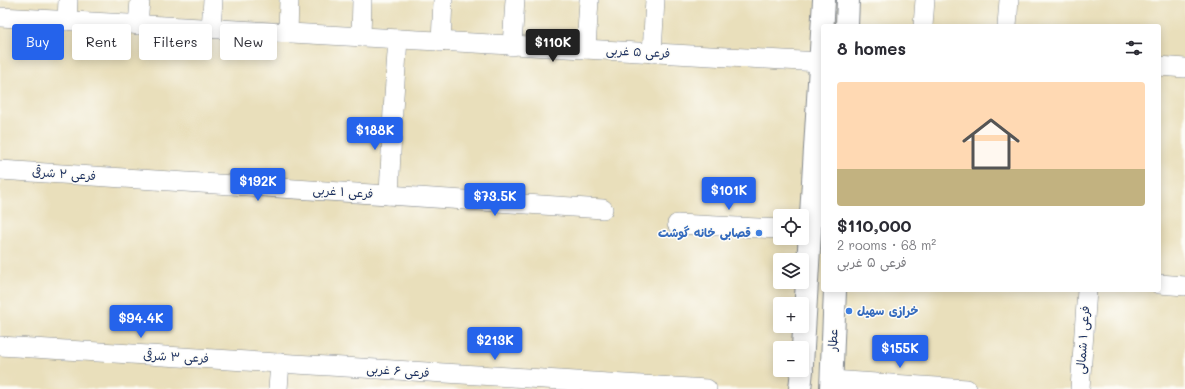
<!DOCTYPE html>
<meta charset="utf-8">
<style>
:root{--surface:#fff;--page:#f2f2f3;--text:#2b2b33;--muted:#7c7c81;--accent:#2563eb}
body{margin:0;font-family:Mali,"Playpen Sans Arabic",sans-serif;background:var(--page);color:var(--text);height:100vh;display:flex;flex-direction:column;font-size:15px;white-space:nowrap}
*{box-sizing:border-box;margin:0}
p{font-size:13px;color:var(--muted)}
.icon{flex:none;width:22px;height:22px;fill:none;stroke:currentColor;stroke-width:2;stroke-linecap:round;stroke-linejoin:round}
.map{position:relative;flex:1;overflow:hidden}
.drawer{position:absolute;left:821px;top:24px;width:340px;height:268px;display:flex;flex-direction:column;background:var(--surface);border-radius:4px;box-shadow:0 2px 10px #0003}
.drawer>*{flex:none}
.hud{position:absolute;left:12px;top:24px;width:380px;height:36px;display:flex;gap:8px}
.fabs{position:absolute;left:773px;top:209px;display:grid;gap:8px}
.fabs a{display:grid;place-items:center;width:36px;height:36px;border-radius:4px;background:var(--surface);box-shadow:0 2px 10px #0003;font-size:20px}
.price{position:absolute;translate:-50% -34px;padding:0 9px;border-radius:4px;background:var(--accent);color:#fff;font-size:13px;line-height:26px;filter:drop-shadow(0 1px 2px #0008)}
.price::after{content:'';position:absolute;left:50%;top:24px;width:12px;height:9px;margin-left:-6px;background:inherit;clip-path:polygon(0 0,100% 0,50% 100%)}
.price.on{background:#222;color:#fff}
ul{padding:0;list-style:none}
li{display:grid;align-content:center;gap:8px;height:212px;padding:0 16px}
li span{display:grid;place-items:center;height:124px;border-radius:4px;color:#555}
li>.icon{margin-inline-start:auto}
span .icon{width:72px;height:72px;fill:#fffc;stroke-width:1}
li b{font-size:17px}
h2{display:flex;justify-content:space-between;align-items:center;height:48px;padding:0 16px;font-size:17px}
.tag{padding:0 14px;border-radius:4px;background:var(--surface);box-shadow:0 2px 10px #0003;font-size:14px;line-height:36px}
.tag.on{background:var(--accent);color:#fff}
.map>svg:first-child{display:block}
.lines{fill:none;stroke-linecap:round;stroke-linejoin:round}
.minor-casing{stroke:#82878c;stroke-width:20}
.secondary-casing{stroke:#82878c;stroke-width:24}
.minor{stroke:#fff;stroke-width:19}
.secondary{stroke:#fff;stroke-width:22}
.shop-dot{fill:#3f7fe0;stroke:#fdfcf7;stroke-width:1.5}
.labels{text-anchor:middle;stroke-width:3;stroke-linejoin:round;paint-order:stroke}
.street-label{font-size:12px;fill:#1b2f5e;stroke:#fdfcf7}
.shop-label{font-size:12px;font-weight:bold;fill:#366cbe;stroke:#fdfcf7;text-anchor:end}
</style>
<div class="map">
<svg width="1185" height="389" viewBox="0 0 1185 389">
<rect width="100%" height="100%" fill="#fdfcf7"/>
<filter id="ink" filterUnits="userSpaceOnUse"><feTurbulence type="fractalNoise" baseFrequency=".025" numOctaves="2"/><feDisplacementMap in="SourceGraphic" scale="8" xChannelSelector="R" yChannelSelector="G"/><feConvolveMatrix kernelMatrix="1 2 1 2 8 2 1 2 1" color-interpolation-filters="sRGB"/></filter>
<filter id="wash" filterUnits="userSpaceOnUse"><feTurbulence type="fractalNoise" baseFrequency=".012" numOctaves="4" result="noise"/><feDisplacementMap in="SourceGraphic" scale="16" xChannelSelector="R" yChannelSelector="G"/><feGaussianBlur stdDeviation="0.9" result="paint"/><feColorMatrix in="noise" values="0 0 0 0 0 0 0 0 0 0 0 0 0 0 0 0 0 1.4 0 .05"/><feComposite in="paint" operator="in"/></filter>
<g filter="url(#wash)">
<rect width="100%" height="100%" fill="#e9dfbb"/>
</g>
<g filter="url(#ink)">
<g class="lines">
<!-- minor casing -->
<g class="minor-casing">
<g id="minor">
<polyline points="0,17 820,62"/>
<polyline points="67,21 68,0"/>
<polyline points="138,25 140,0"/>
<polyline points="923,26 925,0"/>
<polyline points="1007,26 1009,0"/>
<polyline points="211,29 213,0"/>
<polyline points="288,33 289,0"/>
<polyline points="361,37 362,0"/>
<polyline points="441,42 443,0"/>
<polyline points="512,46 515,0"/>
<polyline points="586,49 589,0"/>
<polyline points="652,53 655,0"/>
<polyline points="1159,66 1185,68"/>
<polyline points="0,170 603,209"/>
<polyline points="389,195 393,110 398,39"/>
<polyline points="677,224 780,229"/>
<polyline points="1159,284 1185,286"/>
<polyline points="0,346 707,389"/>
<polyline points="831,380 967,389"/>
<polyline points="278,389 280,363"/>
<polyline points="1080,389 1087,290"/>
</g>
</g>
<!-- secondary casing -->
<g class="secondary-casing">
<g id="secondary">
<polyline points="847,26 848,0"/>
<polyline points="802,364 824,0"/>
<polyline points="800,389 802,370"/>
<polyline points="831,389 835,290"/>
</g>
</g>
<!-- minor -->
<use href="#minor" class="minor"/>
<!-- secondary -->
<use href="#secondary" class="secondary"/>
</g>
</g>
<!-- markers -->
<g class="shop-dot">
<circle cx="759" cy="233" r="4"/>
<circle cx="849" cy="311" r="4"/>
</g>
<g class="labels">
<!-- street labels -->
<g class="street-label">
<text transform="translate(638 52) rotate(3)" y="4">فرعی ۵ غربی</text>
<text transform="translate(64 174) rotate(4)" y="4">فرعی ۲ شرقی</text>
<text transform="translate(343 192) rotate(4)" y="4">فرعی ۱ غربی</text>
<text transform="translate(833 340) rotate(-88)" y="4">عطار</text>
<text transform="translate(1083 340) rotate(-86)" y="4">فرعی ۱ شمالی</text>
<text transform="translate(176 357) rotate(3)" y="4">فرعی ۳ شرقی</text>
<text transform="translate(398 371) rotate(4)" y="4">فرعی ۶ غربی</text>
</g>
<!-- shop labels -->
<g class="shop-label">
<text x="751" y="237">قصابی خانه گوشت</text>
<text x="857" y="315" text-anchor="start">خرازی سهیل</text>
</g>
</g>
</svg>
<div class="fabs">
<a><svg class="icon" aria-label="locate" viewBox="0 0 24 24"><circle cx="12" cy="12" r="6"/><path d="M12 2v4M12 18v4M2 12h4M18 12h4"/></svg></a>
<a><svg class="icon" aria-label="layers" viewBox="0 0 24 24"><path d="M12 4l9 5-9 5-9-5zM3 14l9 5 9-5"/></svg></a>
<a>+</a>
<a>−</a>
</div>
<b class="price on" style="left:553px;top:63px">$110K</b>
<b class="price" style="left:375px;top:151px">$188K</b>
<b class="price" style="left:258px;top:202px">$192K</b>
<b class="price" style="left:729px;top:211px">$101K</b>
<b class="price" style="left:495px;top:217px">$73.5K</b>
<b class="price" style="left:141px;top:339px">$94.4K</b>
<b class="price" style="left:495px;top:361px">$213K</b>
<b class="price" style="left:900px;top:369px">$155K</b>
<div class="hud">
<a class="tag on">Buy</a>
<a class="tag">Rent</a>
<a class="tag">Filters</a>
<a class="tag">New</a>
</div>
<section class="drawer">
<h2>8 homes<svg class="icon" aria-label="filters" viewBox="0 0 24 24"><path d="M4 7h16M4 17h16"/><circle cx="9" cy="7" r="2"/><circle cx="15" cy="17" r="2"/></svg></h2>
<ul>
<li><span style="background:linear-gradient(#ffd9b3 70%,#c2b280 0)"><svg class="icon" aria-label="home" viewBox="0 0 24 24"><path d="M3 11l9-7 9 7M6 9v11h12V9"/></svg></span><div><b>$110,000</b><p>2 rooms · 68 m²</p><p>فرعی ۵ غربی</p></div></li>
</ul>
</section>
</div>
